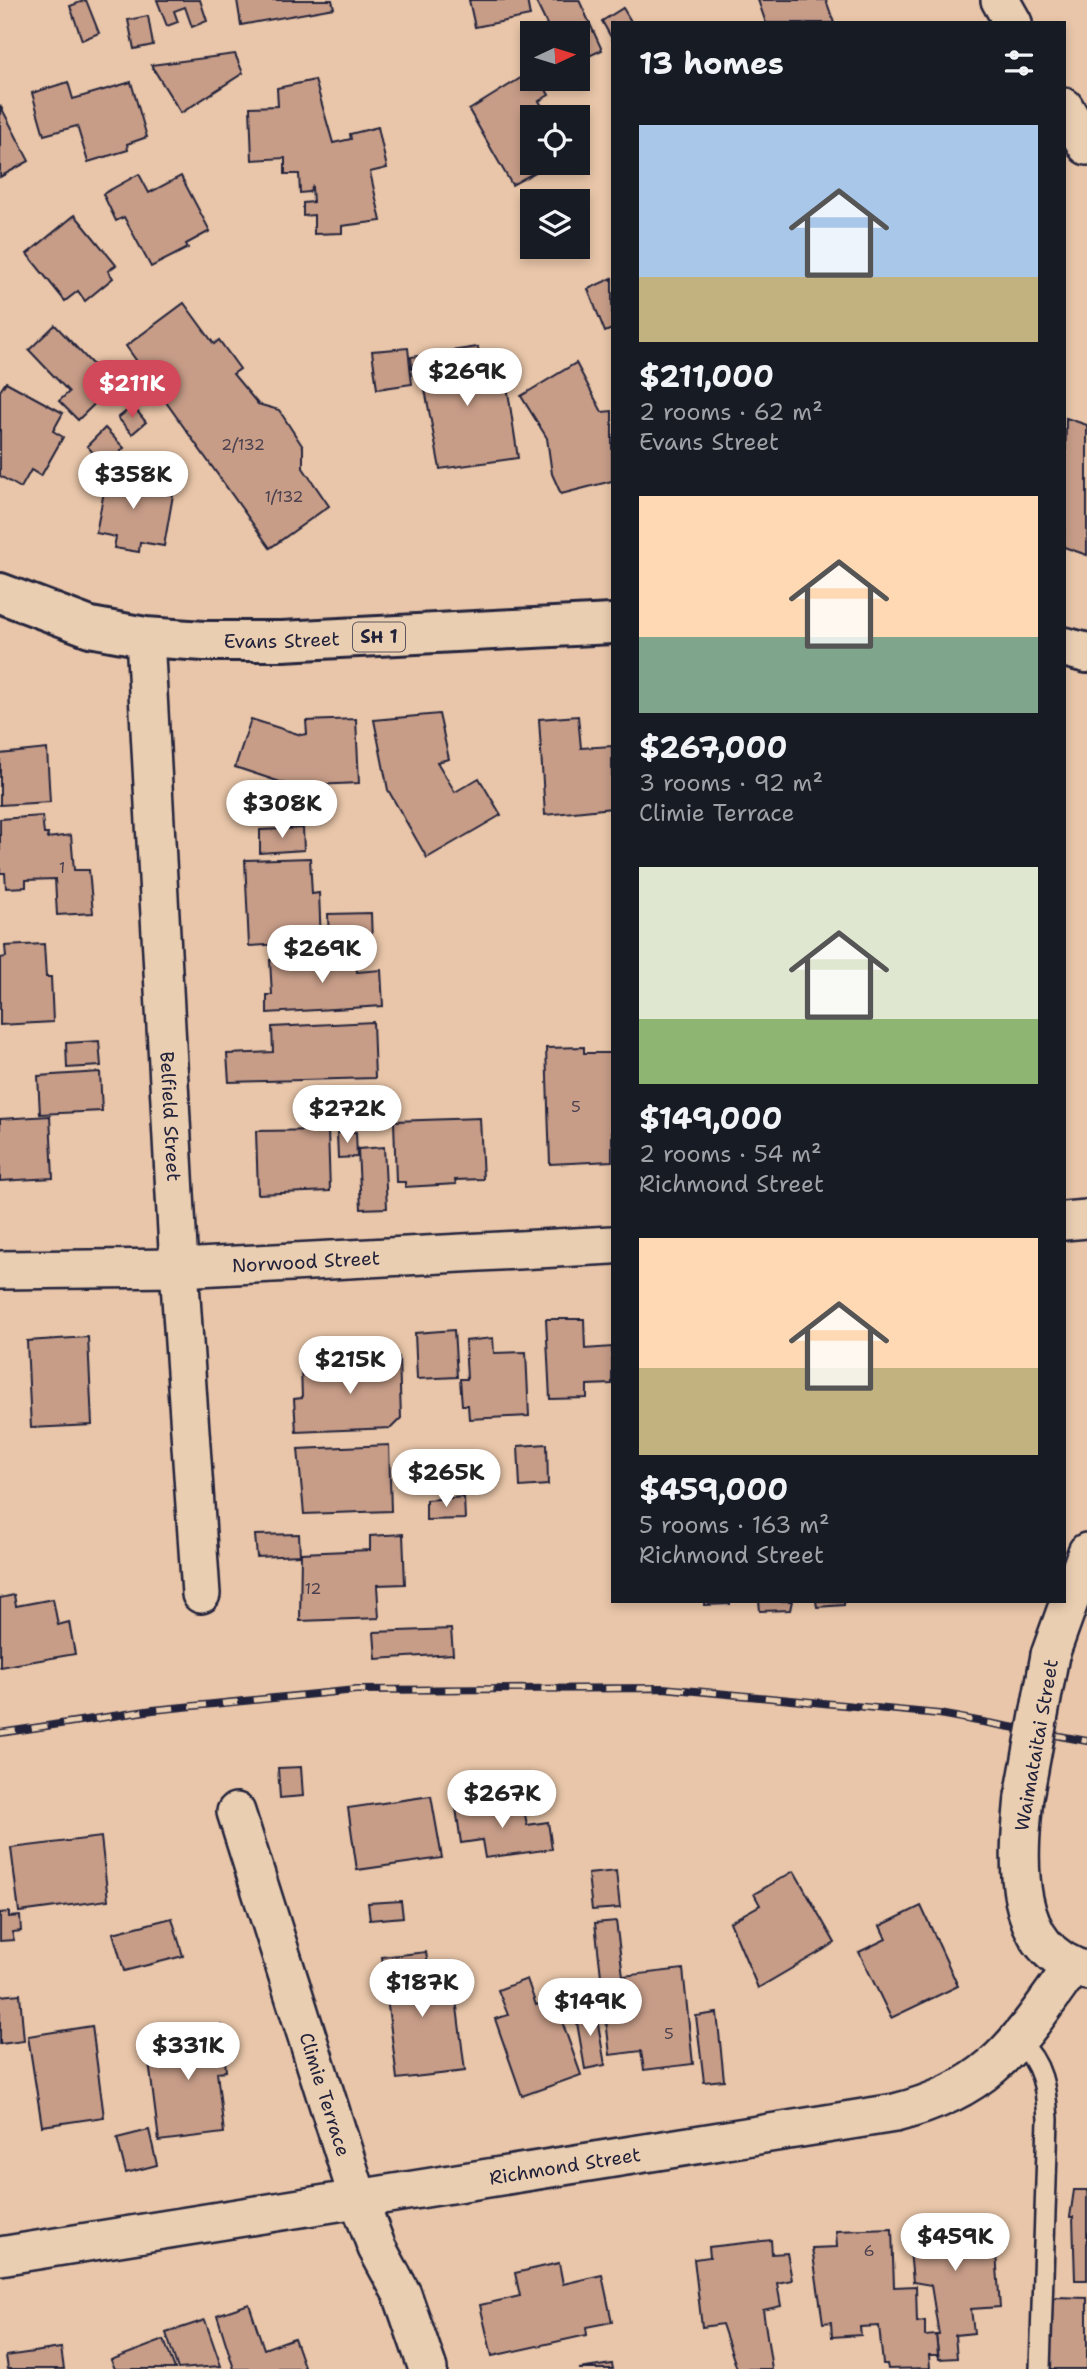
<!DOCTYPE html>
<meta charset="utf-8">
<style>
:root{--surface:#171b24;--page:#20242c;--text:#f1f3f6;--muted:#9ea1a6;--accent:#d1495b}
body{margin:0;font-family:"Shantell Sans",sans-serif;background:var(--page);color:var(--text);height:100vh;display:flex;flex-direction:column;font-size:26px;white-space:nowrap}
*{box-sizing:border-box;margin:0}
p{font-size:23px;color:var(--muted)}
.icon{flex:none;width:38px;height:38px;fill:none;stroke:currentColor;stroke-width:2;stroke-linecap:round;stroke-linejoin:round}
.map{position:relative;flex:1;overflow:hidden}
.sheet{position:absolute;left:611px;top:21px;width:455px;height:1582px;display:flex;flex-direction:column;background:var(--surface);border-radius:0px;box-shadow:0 4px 10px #0003}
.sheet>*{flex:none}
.needle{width:46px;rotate:86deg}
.tools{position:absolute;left:520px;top:21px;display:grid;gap:14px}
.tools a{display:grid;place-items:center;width:70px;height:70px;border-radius:0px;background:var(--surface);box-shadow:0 4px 10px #0003;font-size:35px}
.price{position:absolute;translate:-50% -60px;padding:0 16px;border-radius:24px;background:#fff;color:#222;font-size:23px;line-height:46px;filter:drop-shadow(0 2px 4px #0008)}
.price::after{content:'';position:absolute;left:50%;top:42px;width:21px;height:16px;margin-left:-10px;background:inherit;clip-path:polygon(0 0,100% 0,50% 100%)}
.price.on{background:var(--accent);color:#fff}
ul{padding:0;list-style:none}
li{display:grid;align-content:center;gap:14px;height:371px;padding:0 28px}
li span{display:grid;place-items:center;height:217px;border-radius:0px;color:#555}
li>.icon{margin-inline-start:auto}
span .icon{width:126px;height:126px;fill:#fffc;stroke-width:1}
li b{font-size:30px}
h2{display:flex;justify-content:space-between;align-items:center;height:84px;padding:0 28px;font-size:30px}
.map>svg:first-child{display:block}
.building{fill:#c79d88;stroke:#22223b;stroke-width:2}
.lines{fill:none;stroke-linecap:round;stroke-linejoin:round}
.lane-casing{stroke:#22223b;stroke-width:24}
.street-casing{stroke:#22223b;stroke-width:42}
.highway-casing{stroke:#22223b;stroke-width:44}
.lane{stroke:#eaceb1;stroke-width:19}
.street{stroke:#eaceb1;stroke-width:37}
.highway{stroke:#eaceb1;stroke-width:38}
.rail-casing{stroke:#22223b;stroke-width:8}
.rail{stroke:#eaceb1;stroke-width:5;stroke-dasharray:16;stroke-linecap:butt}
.street-bridge-casing{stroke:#22223b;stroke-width:42;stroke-linecap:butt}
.street-bridge{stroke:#eaceb1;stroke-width:37}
.labels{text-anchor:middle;stroke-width:5;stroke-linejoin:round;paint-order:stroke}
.number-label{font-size:16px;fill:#4b414e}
.shield{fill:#eaceb1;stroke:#5e565e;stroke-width:2}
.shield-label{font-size:18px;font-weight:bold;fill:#22223b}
.street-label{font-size:19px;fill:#22223b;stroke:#eaceb1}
</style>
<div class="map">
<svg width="1087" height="2369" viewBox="0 0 1087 2369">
<rect width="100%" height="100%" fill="#e9c6a9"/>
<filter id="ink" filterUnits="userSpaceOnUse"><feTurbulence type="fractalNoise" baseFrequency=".0143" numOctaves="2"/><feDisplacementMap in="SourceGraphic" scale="14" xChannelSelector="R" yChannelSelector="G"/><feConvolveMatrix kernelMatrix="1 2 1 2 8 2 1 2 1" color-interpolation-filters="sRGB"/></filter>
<g filter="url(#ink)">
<!-- building -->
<g class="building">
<polygon points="86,0 99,33 82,40 70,6"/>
<polygon points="157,0 200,0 207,21 192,27 185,7 174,11 178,22 167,26"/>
<polygon points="237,0 332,0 334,8 241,25"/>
<polygon points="469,0 527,0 530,16 475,27"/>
<polygon points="535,0 579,0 602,50 578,61 578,33 551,33"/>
<polygon points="758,0 826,0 834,23 766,23"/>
<polygon points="623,8 632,23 612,23 612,39 602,21"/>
<polygon points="148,16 153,45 134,49 128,20"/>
<polygon points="235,54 243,73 181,113 151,65"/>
<polygon points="532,71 532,79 540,79 549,95 539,101 549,117 532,117 532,163 552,163 512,185 469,110"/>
<polygon points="315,80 333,143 351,139 350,134 378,127 387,168 370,172 381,221 342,226 342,233 314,234 314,215 303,216 303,203 313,202 312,187 309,192 300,193 299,174 285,174 285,158 252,160 250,107 278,106 277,88"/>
<polygon points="68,82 73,99 131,82 147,137 127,144 128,150 88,162 77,126 44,135 32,93"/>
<polygon points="0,105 29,161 0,177"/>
<polygon points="139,174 149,193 181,176 210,231 186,244 188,248 151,267 124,217 116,221 103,194"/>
<polygon points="75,215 116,265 108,271 113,278 85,301 78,291 65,301 27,254"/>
<polygon points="612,278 612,329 605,332 588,289"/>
<polygon points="184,303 214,344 219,340 240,369 233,374 258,404 279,410 303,447 303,468 329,506 270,548 126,346"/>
<polygon points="55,325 113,386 78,420 59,401 69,392 29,350"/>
<polygon points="478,347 480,363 493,361 495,374 505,372 518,458 440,469 421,368 412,369 411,357"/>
<polygon points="408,348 412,384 377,389 372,351"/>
<polygon points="576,363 602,412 612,411 612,481 561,494 552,474 547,438 521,396"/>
<polygon points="6,382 63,413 53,431 63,437 41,476 31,470 21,488 0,476 0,391"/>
<polygon points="133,406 146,422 132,434 118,418"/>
<polygon points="1066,418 1087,425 1087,555 1064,547"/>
<polygon points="105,428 124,448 105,466 87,446"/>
<polygon points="109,466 140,468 138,482 147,484 155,491 173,495 164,546 140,542 139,552 114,548 116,537 96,533"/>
<polygon points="439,714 449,759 437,762 455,792 479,778 501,815 427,858 388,790 374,720"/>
<polygon points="578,716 581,748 612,746 612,808 545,815 539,719"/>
<polygon points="251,719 301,735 307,734 306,721 356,719 359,783 292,786 235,767"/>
<polygon points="47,749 50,802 0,805 0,754"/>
<polygon points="42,816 44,834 48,834 47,838 71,835 74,870 89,870 93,913 57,915 55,879 26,880 26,887 6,888 5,873 0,873 0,819"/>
<polygon points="303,828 304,850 260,853 260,830"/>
<polygon points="310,858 312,894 319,893 321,942 249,946 245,860"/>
<polygon points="371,913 372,944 329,946 328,914"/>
<polygon points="44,944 46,977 51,977 53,1022 0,1025 0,958 6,957 5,946"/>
<polygon points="356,955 357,972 381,970 383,1006 267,1013 267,995 272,995 270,960"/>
<polygon points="373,1022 375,1078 229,1082 227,1054 273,1052 272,1027"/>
<polygon points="99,1041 101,1066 67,1068 66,1043"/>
<polygon points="584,1047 584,1053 612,1053 612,1161 550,1164 546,1048"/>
<polygon points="100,1072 102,1111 40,1114 38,1076"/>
<polygon points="50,1116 53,1178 0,1181 0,1119"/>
<polygon points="480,1118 483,1179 455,1180 456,1184 405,1187 405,1182 396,1182 394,1121"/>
<polygon points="328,1130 330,1191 258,1194 256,1131"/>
<polygon points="356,1132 357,1157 338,1158 337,1133"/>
<polygon points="384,1147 387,1208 361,1209 358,1149"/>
<polygon points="546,1319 584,1319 585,1349 612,1347 612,1384 587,1385 587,1398 550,1399"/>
<polygon points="454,1330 457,1377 417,1379 415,1333"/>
<polygon points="88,1337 92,1425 31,1428 27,1341"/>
<polygon points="493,1338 494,1353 526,1352 529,1416 469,1419 468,1405 462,1405 460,1379 467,1379 465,1341"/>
<polygon points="399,1357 401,1418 391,1428 296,1432 294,1399 302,1398 301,1366 368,1363 368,1359"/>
<polygon points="547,1444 548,1485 520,1487 518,1446"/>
<polygon points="389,1445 391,1511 304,1514 298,1449"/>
<polygon points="464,1497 465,1519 426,1520 426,1500"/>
<polygon points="299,1534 300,1555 257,1557 255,1535"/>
<polygon points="403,1534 405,1584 377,1585 379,1618 300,1621 301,1553 370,1550 370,1536"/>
<polygon points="14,1595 16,1606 53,1599 58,1625 69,1622 75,1654 0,1667 0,1598"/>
<polygon points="704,1601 730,1601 730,1604 704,1605"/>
<polygon points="759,1601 792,1601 790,1610 760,1611"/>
<polygon points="816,1601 844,1601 844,1605 817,1607"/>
<polygon points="451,1629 453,1654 376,1659 374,1632"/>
<polygon points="301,1767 303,1796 280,1798 278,1768"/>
<polygon points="431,1796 442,1858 357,1870 348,1808"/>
<polygon points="508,1801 509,1811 524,1809 527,1825 548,1822 552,1849 485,1858 482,1840 461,1843 456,1808"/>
<polygon points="101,1837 108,1900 19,1912 11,1848"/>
<polygon points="616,1871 620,1908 592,1910 588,1874"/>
<polygon points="794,1871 835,1943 758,1988 730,1922 760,1905 754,1894"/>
<polygon points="401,1901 403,1917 370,1920 368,1903"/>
<polygon points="921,1906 958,1986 891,2018 859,1952 886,1939 880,1926"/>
<polygon points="9,1912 9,1917 20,1916 21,1931 12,1932 14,1940 0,1941 0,1913"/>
<polygon points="172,1918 183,1956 124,1971 113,1933"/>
<polygon points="616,1921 623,1976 683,1969 693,2064 644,2070 641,2051 610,2055 595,1923"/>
<polygon points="426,1952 431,1986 454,1983 465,2071 397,2079 382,1957"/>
<polygon points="527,1979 536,2005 554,1999 581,2075 522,2096 495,2019 508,2015 498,1990"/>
<polygon points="20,1994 24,2041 0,2044 0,1996"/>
<polygon points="595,2007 605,2065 585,2069 575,2011"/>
<polygon points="717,2013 724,2080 704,2082 696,2016"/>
<polygon points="222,2025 226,2071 217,2072 224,2133 159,2141 148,2054 159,2053 157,2032"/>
<polygon points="92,2026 104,2117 42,2126 28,2036"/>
<polygon points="149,2130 157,2165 126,2173 117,2138"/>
<polygon points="1074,2190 1087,2190 1087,2280 1075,2280 1073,2217 1070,2217"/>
<polygon points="969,2215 970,2229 994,2227 1000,2307 971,2309 974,2333 955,2335 957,2358 939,2359 936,2335 939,2335 931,2285 913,2282 908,2229 919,2228 918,2219"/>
<polygon points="892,2229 894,2287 916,2286 917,2322 925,2321 925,2336 936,2335 938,2355 929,2355 930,2368 888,2369 887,2364 883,2364 879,2326 860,2327 861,2335 832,2337 831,2322 823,2323 812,2248 837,2247 836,2231"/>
<polygon points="771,2240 772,2254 787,2253 792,2280 777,2283 781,2306 763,2310 772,2369 737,2369 722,2324 702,2327 694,2259 710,2257 709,2247"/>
<polygon points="559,2263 563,2284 602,2275 612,2322 586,2327 587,2335 492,2356 480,2305 520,2296 515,2273"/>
<polygon points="1057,2297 1087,2298 1087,2369 1049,2369 1052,2299"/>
<polygon points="249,2304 264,2349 294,2338 305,2369 234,2369 217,2315"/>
<polygon points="205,2320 221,2366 178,2369 166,2333"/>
<polygon points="164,2340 175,2369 115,2369 111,2360"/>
<polygon points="61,2348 64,2369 8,2369 6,2356"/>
<polygon points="612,2364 613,2369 579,2369"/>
</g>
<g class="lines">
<!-- lane casing -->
<g class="lane-casing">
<path id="lane" d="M 1019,2042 C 1043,2063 1046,2089 1048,2119 L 1040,2369"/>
</g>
<!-- street casing -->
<g class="street-casing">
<g id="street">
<polyline points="1000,0 1013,23"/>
<polyline points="1064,107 1087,146"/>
<path id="s1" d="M 145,637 L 179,1268 L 201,1594"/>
<polyline points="1064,1221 1087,1219"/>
<path id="s2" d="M 0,1270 L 179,1268 L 612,1245"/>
<polyline points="1050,1655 1087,1552"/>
<path d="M 1024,1797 C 1018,1858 1009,1951 1087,1971"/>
<path id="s3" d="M 236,1812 L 358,2198 L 377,2248 L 402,2294 L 428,2369"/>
<path id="s4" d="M 0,2256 L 895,2113 C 992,2089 1017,2043 1072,1967"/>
</g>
</g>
<!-- highway casing -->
<g class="highway-casing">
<g id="highway">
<path id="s5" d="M 0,593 L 90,627 L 145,637 L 204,641 L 282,641 L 612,624"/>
<polyline points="1064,647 1087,653"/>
</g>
</g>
<!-- lane -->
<use href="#lane" class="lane"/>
<!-- street -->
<use href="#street" class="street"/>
<!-- highway -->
<use href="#highway" class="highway"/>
<!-- rail casing -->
<g class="rail-casing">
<polyline id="rail" points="0,1733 153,1710 356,1690 663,1688 939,1714 1087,1741"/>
</g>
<!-- rail -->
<use href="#rail" class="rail"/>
<!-- street-bridge casing -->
<g class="street-bridge-casing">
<polyline id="street-bridge" points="1024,1797 1050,1655"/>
</g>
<!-- street-bridge -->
<use href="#street-bridge" class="street-bridge"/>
</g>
</g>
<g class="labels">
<!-- number labels -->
<g class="number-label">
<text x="243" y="450">2/132</text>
<text x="284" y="502">1/132</text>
<text x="62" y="873">1</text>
<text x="576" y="1112">5</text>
<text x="313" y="1594">12</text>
<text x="669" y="2039">5</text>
<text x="869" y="2256">6</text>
</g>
<!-- shield labels -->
<rect class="shield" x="353" y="622.5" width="52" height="29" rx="5"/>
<g class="shield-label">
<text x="379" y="643">SH 1</text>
</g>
<!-- street labels -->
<g class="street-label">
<text dy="7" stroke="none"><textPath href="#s5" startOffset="289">Evans Street</textPath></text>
<text dy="7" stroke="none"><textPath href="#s1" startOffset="480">Belfield Street</textPath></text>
<text dy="7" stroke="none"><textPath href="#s2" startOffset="306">Norwood Street</textPath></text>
<text transform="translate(1036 1745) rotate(-80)" y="7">Waimataitai Street</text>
<text dy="7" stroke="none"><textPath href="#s3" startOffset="296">Climie Terrace</textPath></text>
<text dy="7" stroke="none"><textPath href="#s4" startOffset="572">Richmond Street</textPath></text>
</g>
</g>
</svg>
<div class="tools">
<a><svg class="needle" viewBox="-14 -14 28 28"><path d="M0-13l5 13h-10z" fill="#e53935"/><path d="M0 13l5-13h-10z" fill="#9ea1a6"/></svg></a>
<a><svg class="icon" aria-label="locate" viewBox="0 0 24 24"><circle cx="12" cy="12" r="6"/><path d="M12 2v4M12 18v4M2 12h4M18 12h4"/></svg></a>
<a><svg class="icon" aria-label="layers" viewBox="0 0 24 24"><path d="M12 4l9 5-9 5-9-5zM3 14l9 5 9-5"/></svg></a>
</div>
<b class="price" style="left:467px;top:408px">$269K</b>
<b class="price on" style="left:132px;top:420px">$211K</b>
<b class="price" style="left:133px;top:511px">$358K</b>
<b class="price" style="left:282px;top:840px">$308K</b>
<b class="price" style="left:322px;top:985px">$269K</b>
<b class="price" style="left:347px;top:1145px">$272K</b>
<b class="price" style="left:350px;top:1396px">$215K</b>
<b class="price" style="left:446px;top:1509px">$265K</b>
<b class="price" style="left:502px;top:1830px">$267K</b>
<b class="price" style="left:422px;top:2019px">$187K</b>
<b class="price" style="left:590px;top:2038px">$149K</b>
<b class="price" style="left:188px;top:2082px">$331K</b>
<b class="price" style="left:955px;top:2273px">$459K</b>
<section class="sheet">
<h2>13 homes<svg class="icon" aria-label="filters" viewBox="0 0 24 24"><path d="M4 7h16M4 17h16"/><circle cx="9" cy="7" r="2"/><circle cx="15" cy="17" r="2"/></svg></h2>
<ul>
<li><span style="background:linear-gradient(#a9c7e8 70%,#c2b280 0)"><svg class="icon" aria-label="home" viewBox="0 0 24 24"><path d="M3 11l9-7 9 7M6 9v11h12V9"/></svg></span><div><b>$211,000</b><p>2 rooms · 62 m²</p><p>Evans Street</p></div></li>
<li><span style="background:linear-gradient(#ffd9b3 65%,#7fa58c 0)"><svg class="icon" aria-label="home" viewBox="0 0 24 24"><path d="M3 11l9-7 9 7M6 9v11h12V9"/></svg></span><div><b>$267,000</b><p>3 rooms · 92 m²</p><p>Climie Terrace</p></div></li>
<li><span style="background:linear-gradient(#dfe7d0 70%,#8fb573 0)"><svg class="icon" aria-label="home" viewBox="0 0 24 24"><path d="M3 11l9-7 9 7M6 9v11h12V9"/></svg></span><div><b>$149,000</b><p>2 rooms · 54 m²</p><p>Richmond Street</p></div></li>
<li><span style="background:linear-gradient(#ffd9b3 60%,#c2b280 0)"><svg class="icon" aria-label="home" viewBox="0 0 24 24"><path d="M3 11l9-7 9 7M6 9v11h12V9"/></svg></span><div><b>$459,000</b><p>5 rooms · 163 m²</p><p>Richmond Street</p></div></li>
</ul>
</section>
</div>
